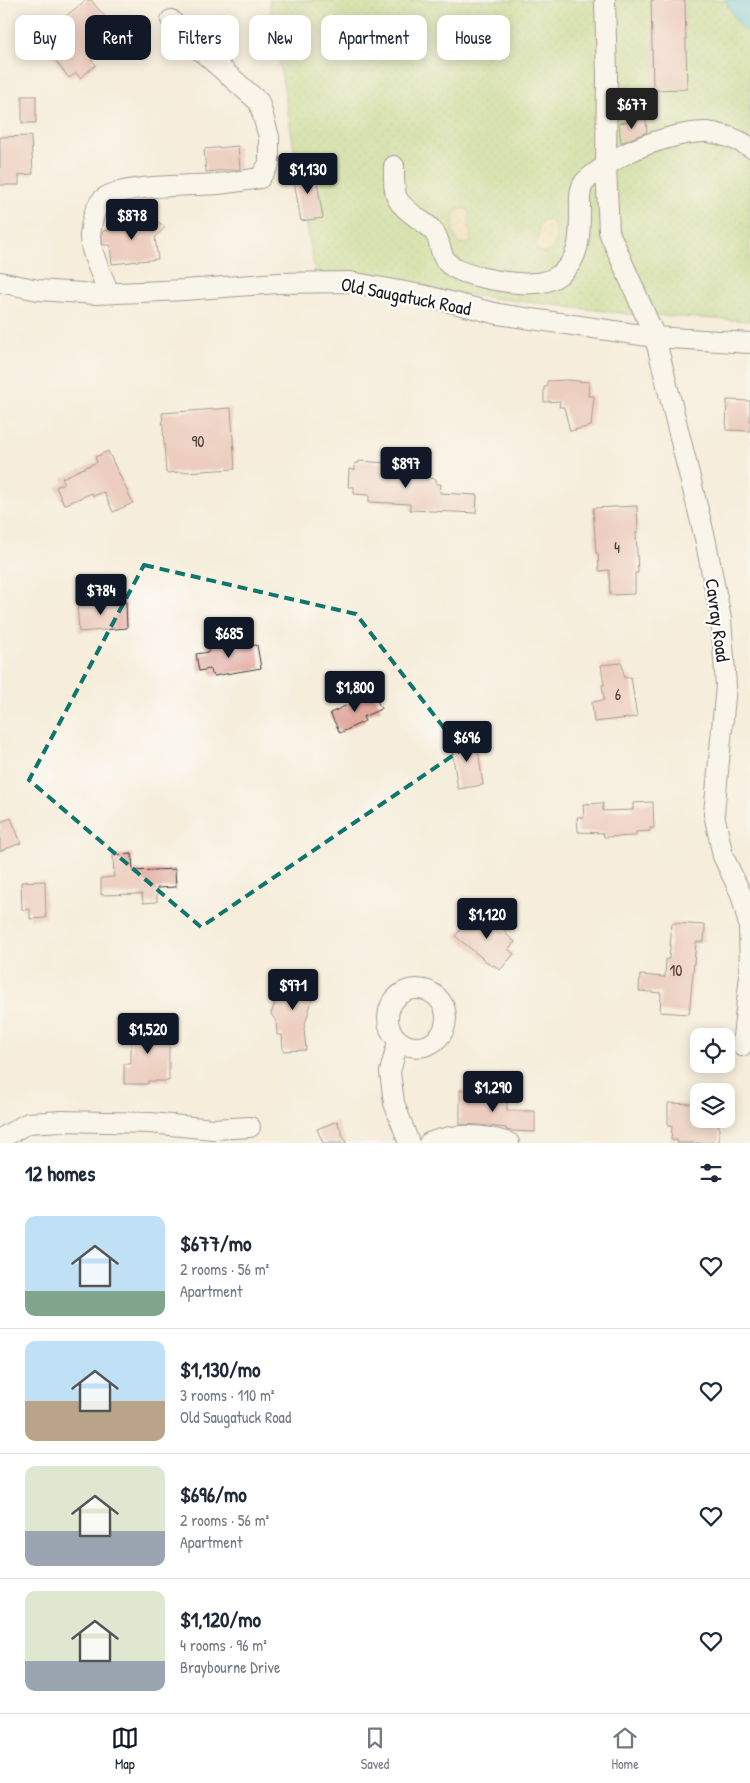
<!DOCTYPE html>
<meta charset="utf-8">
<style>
:root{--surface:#fff;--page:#f6f6f7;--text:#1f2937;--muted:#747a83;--line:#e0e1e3;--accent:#111827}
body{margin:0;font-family:"Patrick Hand",sans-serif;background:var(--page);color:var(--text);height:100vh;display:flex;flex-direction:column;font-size:19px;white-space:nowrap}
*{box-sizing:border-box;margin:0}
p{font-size:16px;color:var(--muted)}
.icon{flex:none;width:28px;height:28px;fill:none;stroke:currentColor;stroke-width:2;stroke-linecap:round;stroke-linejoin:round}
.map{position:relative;height:1143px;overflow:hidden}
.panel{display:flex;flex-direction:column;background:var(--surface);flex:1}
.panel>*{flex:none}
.guide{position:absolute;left:15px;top:15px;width:720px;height:45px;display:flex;gap:10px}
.fabs{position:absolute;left:690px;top:1028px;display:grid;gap:10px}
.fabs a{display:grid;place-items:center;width:45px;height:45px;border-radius:10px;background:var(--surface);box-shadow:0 2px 12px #0003;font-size:25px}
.price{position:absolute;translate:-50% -42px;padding:0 11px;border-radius:5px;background:var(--accent);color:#fff;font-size:16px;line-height:32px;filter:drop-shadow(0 1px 2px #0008)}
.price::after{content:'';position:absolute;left:50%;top:30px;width:15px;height:11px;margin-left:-8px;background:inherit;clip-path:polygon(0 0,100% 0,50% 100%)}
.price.selected{background:#222;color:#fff}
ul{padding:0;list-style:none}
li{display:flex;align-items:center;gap:15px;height:125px;padding:0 25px}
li+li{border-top:1px solid var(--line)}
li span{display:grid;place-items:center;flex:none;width:140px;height:100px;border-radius:10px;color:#555}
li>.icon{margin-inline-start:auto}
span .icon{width:60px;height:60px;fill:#fffc;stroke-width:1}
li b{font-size:21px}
h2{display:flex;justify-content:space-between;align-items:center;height:60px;padding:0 25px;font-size:21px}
.tag{padding:0 18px;border-radius:10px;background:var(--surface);box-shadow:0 2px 12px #0003;font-size:18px;line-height:45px}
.tag.selected{background:var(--accent);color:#fff}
.dock{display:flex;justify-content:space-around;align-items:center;height:70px;border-top:1px solid var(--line);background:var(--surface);font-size:14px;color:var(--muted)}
.dock a{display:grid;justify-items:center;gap:2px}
.dock .selected{color:var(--accent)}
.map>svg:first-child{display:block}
.grass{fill:url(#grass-dots);stroke:#687a4e}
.sand{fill:url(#sand-dots);stroke:#857b5d}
.water{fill:#5dc6da;stroke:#3c717b}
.building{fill:#e0a79d}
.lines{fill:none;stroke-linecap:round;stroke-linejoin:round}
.minor-casing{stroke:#3d3b39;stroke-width:22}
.minor{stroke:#fff;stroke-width:20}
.marked{fill:none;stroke:#0f766e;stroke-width:4;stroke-dasharray:10 6;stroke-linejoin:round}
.labels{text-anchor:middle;stroke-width:4.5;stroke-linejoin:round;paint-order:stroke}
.number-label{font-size:16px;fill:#4d3f3c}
.street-label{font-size:19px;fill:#1c1c1c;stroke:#fff}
</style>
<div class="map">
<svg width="750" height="1143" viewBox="0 0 750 1143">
<defs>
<pattern id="grass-dots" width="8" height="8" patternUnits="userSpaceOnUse" patternTransform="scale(1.25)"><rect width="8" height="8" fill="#b5d77f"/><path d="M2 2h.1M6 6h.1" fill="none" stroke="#9bb86d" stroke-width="1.8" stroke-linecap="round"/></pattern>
<pattern id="sand-dots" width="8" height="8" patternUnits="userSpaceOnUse" patternTransform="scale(1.25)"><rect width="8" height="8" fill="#eeda9e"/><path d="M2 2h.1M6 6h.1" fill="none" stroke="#ccba88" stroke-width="1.8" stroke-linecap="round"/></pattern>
</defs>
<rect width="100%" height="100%" fill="#fff"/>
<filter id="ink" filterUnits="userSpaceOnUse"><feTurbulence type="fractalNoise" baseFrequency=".02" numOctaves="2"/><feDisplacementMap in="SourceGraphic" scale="10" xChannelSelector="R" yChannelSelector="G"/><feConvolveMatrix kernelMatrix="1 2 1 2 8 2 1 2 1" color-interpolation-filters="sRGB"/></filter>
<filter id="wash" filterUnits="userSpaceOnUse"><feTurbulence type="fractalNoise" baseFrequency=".0096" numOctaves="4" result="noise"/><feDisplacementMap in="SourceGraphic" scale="20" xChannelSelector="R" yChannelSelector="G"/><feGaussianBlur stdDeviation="1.12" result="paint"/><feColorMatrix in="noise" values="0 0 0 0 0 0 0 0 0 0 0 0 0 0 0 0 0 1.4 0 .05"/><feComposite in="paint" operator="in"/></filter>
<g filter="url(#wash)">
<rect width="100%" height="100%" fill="#f6eddb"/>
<!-- grass -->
<polygon class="grass" points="269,0 750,0 750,321 628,314 460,294 366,274 315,273"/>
<!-- sand -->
<g class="sand">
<path d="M 463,208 L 468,210 L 470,213 C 467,226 472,231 471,242 L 468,244 L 460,244 C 451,236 453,225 454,214 L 458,210 Z"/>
<path d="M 544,220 L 551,220 C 559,230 559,248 545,253 L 537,250 L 535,245 L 539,235 L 538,226 L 541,221 Z"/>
</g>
<!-- water -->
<polygon class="water" points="725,0 750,0 750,35 739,25"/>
<g id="blocks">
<!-- building -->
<g class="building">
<polygon points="86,0 91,0 115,29 112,32 113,33 103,41 107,46 91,59 96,65 80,78 76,73 69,78 43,45 55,33 51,28"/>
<polygon points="651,0 685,0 687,89 653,90"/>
<rect x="22" y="96" width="14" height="27"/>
<polygon points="646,119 647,132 621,143 619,123"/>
<polygon points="31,136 33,174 19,175 19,185 0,185 0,137"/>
<polygon points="238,146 240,169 206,172 204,149"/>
<polygon points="311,168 317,182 323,218 301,221 294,181 295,171"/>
<polygon points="153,218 165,227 155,238 158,259 112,264 110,245 103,245 102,236 103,231 110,230 110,221 127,220 128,225 149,223"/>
<polygon points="567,380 589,382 588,396 594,396 591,426 570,431 564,407 559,407 560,401 544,402 544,387 547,387 547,381"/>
<polygon points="727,400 750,401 750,431 726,430"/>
<polygon points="231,408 235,469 166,473 162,413"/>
<polygon points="108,451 133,503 113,512 104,492 93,496 92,493 64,505 56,487 64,483 62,478 97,462 95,457"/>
<polygon points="359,461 400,464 400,467 417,468 416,476 436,479 436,484 441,484 440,493 477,495 476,513 410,510 410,504 369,502 369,495 354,494 354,487 348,487 349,469 355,470 355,463 359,463"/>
<polygon points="637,506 638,532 636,532 638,573 635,573 635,594 610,595 609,570 599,571 598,553 596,553 593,508"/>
<polygon points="107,600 107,603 126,602 127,628 79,632 77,602"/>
<polygon points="230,641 233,648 257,645 261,668 214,676 213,674 211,674 210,669 199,671 196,654 209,652 207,644"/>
<polygon points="622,663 624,678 631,677 637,717 594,722 592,702 604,700 602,685 604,685 601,665"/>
<polygon points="374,693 381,709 363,717 365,721 340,733 330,713"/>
<polygon points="476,736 483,785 458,789 451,743 455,743 455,740"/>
<polygon points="653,802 654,828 650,828 650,831 636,832 636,836 604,837 603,833 578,832 577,817 584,817 583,804 603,803 603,811 633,810 633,803"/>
<polygon points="11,818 21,843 0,851 0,822"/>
<polygon points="132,854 133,871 175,869 176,887 157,888 157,902 143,903 142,894 101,895 101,878 114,877 113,855"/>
<polygon points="45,881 46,918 30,919 30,909 22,910 21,882"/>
<polygon points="477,911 487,919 490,915 500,924 499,925 507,933 506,934 515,942 508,949 514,954 500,970 494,965 492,966 455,936"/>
<polygon points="672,923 705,925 704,942 696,942 689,1014 660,1012 661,993 639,991 640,975 665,977 666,959 669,959"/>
<polygon points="285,974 317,983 304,1028 306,1050 283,1051 282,1035 277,1035 276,1021 271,1014"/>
<polygon points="131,1025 169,1025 169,1081 148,1081 148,1084 124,1084 124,1064 131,1064"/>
<polygon points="460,1090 478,1090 478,1095 507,1097 507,1111 535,1111 535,1132 511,1131 506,1130 506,1128 480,1125 460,1124"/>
<polygon points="668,1103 695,1104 694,1122 719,1125 719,1143 677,1143 677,1140 671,1140 672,1126 668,1126"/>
<polygon points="337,1121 346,1143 323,1143 317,1129"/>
</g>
</g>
</g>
<g filter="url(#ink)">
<use href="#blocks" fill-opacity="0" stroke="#3d3b39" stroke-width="1"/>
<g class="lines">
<!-- minor casing -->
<g class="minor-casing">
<g id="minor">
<polyline points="605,0 607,76 606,166 609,232 655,337 705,538 721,619 726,686 714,814 723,856 741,894 749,925 750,975 742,1046"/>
<path d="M 394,166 C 394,198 393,200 420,220 C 425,223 430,227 434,232 C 442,242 438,256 450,265 C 464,277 516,285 534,283 C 542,283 549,281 556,277 C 582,261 580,232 580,206 C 580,198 579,190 584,183 C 587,178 596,173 601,169 C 610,164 618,157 627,153 C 647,143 685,131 707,132 C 723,134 737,139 750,147"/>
<polyline points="0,282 38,290 96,294 184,290 278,283 350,282 422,295 498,314 655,337 750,343"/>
<path d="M 109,293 C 103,277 90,253 90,236 C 91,224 94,209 102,200 C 116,184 195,186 218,184 C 232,183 246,180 260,178 L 269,164 L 269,137 L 259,102 L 192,43 L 171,20"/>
<circle cx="417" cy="1018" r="29"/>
<polyline points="398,1041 390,1072 394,1103 409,1143"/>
<polyline points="0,1139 28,1123 62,1121 150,1123 213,1129 250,1127"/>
<path d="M 429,1143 C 454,1133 484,1134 509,1143"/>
</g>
</g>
<!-- minor -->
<use href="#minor" class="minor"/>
</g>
</g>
<!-- marked area -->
<path d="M0 0H750V1143H0ZM 144,565 L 356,614 L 461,750 L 201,927 L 29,780 Z" fill="#f6eddb" fill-opacity=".55" fill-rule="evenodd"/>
<path class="marked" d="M 144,565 L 356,614 L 461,750 L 201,927 L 29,780 Z"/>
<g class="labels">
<!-- number labels -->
<g class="number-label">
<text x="198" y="447">90</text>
<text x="617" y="553">4</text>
<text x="618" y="700">6</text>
<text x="676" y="976">10</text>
</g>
<!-- street labels -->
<g class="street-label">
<text transform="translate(406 296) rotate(11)" y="7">Old Saugatuck Road</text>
<text transform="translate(718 620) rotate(82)" y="7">Cavray Road</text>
</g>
</g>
</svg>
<div class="fabs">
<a><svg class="icon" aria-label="locate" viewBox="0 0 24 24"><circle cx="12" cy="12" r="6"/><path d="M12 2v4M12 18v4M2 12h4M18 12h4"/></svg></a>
<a><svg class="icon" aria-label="layers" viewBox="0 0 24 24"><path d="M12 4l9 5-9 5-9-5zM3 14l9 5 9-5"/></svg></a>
</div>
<b class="price selected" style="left:632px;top:130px">$677</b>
<b class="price" style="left:308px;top:195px">$1,130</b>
<b class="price" style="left:132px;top:241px">$878</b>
<b class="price" style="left:406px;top:489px">$897</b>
<b class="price" style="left:101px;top:616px">$784</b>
<b class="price" style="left:229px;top:659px">$685</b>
<b class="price" style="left:355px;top:713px">$1,800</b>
<b class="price" style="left:467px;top:763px">$696</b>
<b class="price" style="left:487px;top:940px">$1,120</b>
<b class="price" style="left:293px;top:1011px">$971</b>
<b class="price" style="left:148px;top:1055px">$1,520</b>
<b class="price" style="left:493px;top:1113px">$1,290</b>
<div class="guide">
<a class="tag">Buy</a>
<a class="tag selected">Rent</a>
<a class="tag">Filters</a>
<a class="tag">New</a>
<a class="tag">Apartment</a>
<a class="tag">House</a>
</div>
</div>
<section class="panel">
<h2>12 homes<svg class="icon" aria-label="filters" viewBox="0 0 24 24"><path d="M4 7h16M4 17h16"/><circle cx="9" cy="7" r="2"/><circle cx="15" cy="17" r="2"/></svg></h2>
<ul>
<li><span style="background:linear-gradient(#bfe0f5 75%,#7fa58c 0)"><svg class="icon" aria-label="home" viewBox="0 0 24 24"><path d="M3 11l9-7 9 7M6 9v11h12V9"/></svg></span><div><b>$677/mo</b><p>2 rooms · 56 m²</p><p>Apartment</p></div><svg class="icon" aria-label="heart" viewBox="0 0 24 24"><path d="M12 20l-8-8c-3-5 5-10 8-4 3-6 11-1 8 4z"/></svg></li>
<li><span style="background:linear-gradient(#bfe0f5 60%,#b9a48a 0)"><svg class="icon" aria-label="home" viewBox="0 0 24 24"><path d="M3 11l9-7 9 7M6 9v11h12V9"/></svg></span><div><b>$1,130/mo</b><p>3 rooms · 110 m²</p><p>Old Saugatuck Road</p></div><svg class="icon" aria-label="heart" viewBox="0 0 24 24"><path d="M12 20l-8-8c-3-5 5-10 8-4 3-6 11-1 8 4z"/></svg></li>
<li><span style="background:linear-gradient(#dfe7d0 65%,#9aa5b1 0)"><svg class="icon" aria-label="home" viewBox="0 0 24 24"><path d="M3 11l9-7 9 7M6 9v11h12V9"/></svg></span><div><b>$696/mo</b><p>2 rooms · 56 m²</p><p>Apartment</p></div><svg class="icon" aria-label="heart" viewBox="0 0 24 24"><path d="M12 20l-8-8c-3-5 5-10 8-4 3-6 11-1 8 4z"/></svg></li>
<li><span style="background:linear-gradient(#dfe7d0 70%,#9aa5b1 0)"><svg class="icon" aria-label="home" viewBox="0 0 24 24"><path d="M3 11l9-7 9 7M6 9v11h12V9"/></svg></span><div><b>$1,120/mo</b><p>4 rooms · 96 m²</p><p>Braybourne Drive</p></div><svg class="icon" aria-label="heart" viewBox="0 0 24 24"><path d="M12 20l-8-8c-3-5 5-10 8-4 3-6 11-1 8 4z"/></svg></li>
</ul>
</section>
<nav class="dock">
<a class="selected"><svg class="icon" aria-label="map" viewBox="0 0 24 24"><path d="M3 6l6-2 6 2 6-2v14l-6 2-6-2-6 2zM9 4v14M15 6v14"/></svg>Map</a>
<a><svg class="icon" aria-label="saved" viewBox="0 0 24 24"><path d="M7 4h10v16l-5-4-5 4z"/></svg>Saved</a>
<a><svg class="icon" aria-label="home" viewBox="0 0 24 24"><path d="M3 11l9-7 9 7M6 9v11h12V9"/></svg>Home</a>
</nav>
